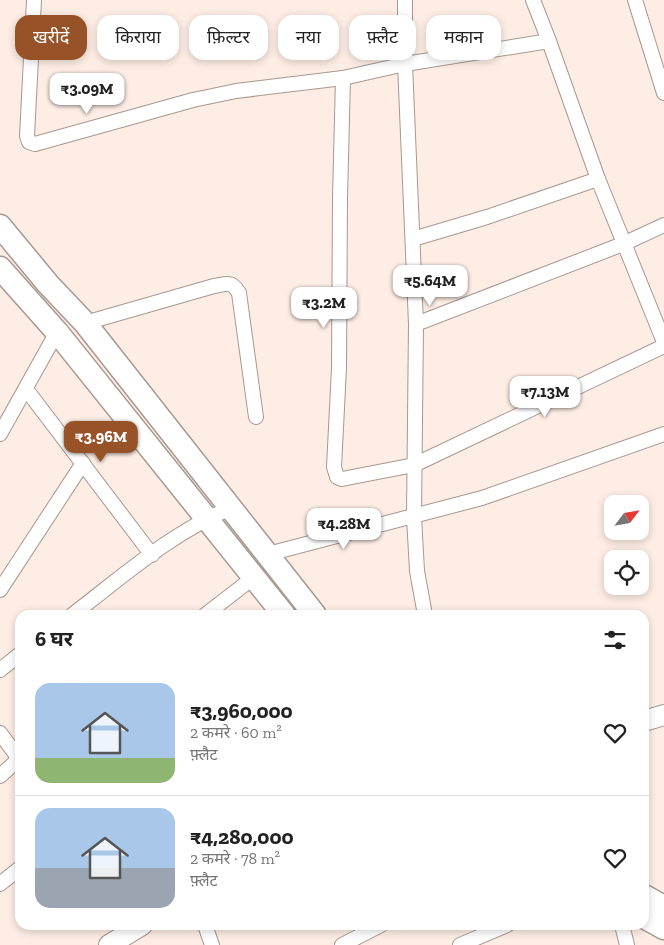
<!DOCTYPE html>
<html lang="hi">
<meta charset="utf-8">
<style>
:root{--surface:#fff;--page:#f6f6f6;--text:#222;--muted:#767676;--line:#e0e0e0;--accent:#975227}
body{margin:0;font-family:"Zilla Slab","Noto Sans Devanagari",serif;background:var(--page);color:var(--text);height:100vh;display:flex;flex-direction:column;font-size:19px;white-space:nowrap}
*{box-sizing:border-box;margin:0}
p{font-size:16px;color:var(--muted)}
.icon{flex:none;width:28px;height:28px;fill:none;stroke:currentColor;stroke-width:2;stroke-linecap:round;stroke-linejoin:round}
.map{position:relative;flex:1;overflow:hidden}
.side{position:absolute;left:15px;top:610px;width:634px;height:320px;display:flex;flex-direction:column;background:var(--surface);border-radius:15px;box-shadow:0 2px 8px #0003}
.side>*{flex:none}
.banner{position:absolute;left:15px;top:15px;width:635px;height:45px;display:flex;gap:10px}
.needle{width:32px;rotate:59deg}
.tools{position:absolute;left:604px;top:495px;display:grid;gap:10px}
.tools a{display:grid;place-items:center;width:45px;height:45px;border-radius:10px;background:var(--surface);box-shadow:0 2px 8px #0003;font-size:25px}
.price{position:absolute;translate:-50% -42px;padding:0 11px;border-radius:10px;background:#fff;color:#222;font-size:16px;line-height:32px;filter:drop-shadow(0 1px 2px #0008)}
.price::after{content:'';position:absolute;left:50%;top:30px;width:15px;height:11px;margin-left:-8px;background:inherit;clip-path:polygon(0 0,100% 0,50% 100%)}
.price.active{background:var(--accent);color:#fff}
ul{padding:0;list-style:none}
li{display:flex;align-items:center;gap:15px;height:125px;padding:0 20px}
li+li{border-top:1px solid var(--line)}
li span{display:grid;place-items:center;flex:none;width:140px;height:100px;border-radius:15px;color:#555}
li>.icon{margin-inline-start:auto}
span .icon{width:60px;height:60px;fill:#fffc;stroke-width:1}
li b{font-size:21px}
h2{display:flex;justify-content:space-between;align-items:center;height:60px;padding:0 20px;font-size:21px}
.chip{padding:0 18px;border-radius:15px;background:var(--surface);box-shadow:0 2px 8px #0003;font-size:18px;line-height:45px}
.chip.active{background:var(--accent);color:#fff}
.map>svg:first-child{display:block}
.lines{fill:none;stroke-linecap:round;stroke-linejoin:round}
.street-casing{stroke:#a79891;stroke-width:16}
.secondary-casing{stroke:#a79891;stroke-width:22}
.primary-casing{stroke:#a79891;stroke-width:25}
.street{stroke:#fff;stroke-width:14}
.secondary{stroke:#fff;stroke-width:20}
.primary{stroke:#fff;stroke-width:22}
</style>
<div class="map">
<svg width="664" height="945" viewBox="0 0 664 945">
<rect width="100%" height="100%" fill="#fdede4"/>
<g class="lines">
<!-- street casing -->
<g class="street-casing">
<g id="street">
<polyline points="34,0 27,136 29,142 35,144 193,100 236,91 343,78 405,64 549,41"/>
<polyline points="405,0 405,64 416,324 414,517 417,571 425,615"/>
<polyline points="533,0 549,41 598,179 664,342"/>
<polyline points="635,0 664,93"/>
<polyline points="343,78 340,198 339,368 334,467 337,477 342,479 414,465 664,346"/>
<polyline points="413,239 487,217 598,179"/>
<path d="M 85,323 L 214,286 C 227,284 231,280 239,293 L 256,417"/>
<polyline points="416,324 623,244 664,225"/>
<polyline points="26,389 152,555"/>
<polyline points="0,434 57,332"/>
<polyline points="268,554 482,498 664,434"/>
<polyline points="0,590 83,463"/>
<path d="M 72,615 C 122,577 172,532 231,508"/>
<polyline points="205,615 253,578"/>
<polyline points="0,670 20,654"/>
<polyline points="0,733 20,760"/>
<polyline points="0,776 20,758"/>
<polyline points="0,884 20,868"/>
<polyline points="205,925 212,945"/>
<polyline points="622,925 627,945"/>
<polyline points="342,945 381,925"/>
<polyline points="460,945 507,925"/>
</g>
</g>
<!-- secondary casing -->
<g class="secondary-casing">
<g id="secondary">
<polyline points="644,721 664,715"/>
<polyline points="109,945 142,925"/>
</g>
</g>
<!-- primary casing -->
<g class="primary-casing">
<g id="primary">
<polyline points="0,226 48,284 85,323 315,615"/>
<polyline points="0,268 57,332 284,615"/>
<polyline points="644,896 664,907"/>
<polyline points="644,917 664,928"/>
</g>
</g>
<!-- street -->
<use href="#street" class="street"/>
<!-- secondary -->
<use href="#secondary" class="secondary"/>
<!-- primary -->
<use href="#primary" class="primary"/>
</g>
</svg>
<div class="tools">
<a><svg class="needle" viewBox="-14 -14 28 28"><path d="M0-13l5 13h-10z" fill="#e53935"/><path d="M0 13l5-13h-10z" fill="#767676"/></svg></a>
<a><svg class="icon" aria-label="locate" viewBox="0 0 24 24"><circle cx="12" cy="12" r="6"/><path d="M12 2v4M12 18v4M2 12h4M18 12h4"/></svg></a>
</div>
<b class="price" style="left:87px;top:115px">₹3.09M</b>
<b class="price" style="left:430px;top:307px">₹5.64M</b>
<b class="price" style="left:324px;top:329px">₹3.2M</b>
<b class="price" style="left:545px;top:418px">₹7.13M</b>
<b class="price active" style="left:101px;top:463px">₹3.96M</b>
<b class="price" style="left:344px;top:550px">₹4.28M</b>
<div class="banner">
<a class="chip active">खरीदें</a>
<a class="chip">किराया</a>
<a class="chip">फ़िल्टर</a>
<a class="chip">नया</a>
<a class="chip">फ़्लैट</a>
<a class="chip">मकान</a>
</div>
<section class="side">
<h2>6 घर<svg class="icon" aria-label="filters" viewBox="0 0 24 24"><path d="M4 7h16M4 17h16"/><circle cx="9" cy="7" r="2"/><circle cx="15" cy="17" r="2"/></svg></h2>
<ul>
<li><span style="background:linear-gradient(#a9c7e8 75%,#8fb573 0)"><svg class="icon" aria-label="home" viewBox="0 0 24 24"><path d="M3 11l9-7 9 7M6 9v11h12V9"/></svg></span><div><b>₹3,960,000</b><p>2 कमरे · 60 m²</p><p>फ़्लैट</p></div><svg class="icon" aria-label="heart" viewBox="0 0 24 24"><path d="M12 20l-8-8c-3-5 5-10 8-4 3-6 11-1 8 4z"/></svg></li>
<li><span style="background:linear-gradient(#a9c7e8 60%,#9aa5b1 0)"><svg class="icon" aria-label="home" viewBox="0 0 24 24"><path d="M3 11l9-7 9 7M6 9v11h12V9"/></svg></span><div><b>₹4,280,000</b><p>2 कमरे · 78 m²</p><p>फ़्लैट</p></div><svg class="icon" aria-label="heart" viewBox="0 0 24 24"><path d="M12 20l-8-8c-3-5 5-10 8-4 3-6 11-1 8 4z"/></svg></li>
</ul>
</section>
</div>
